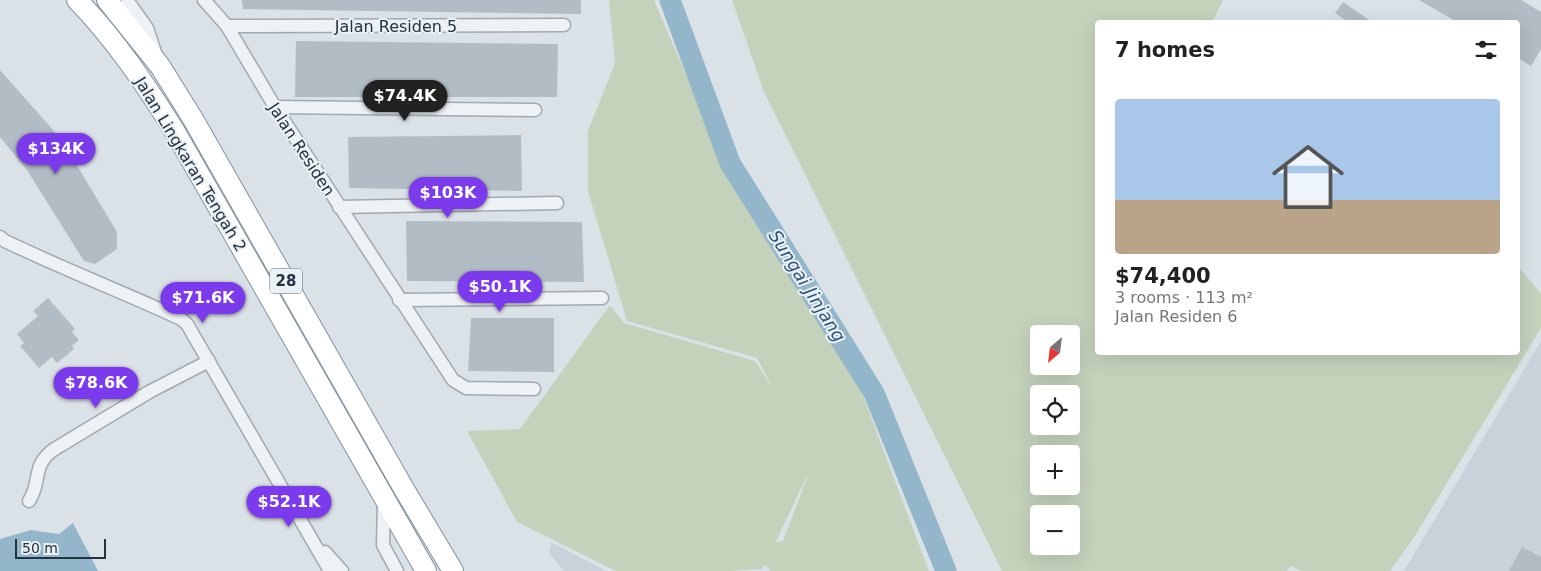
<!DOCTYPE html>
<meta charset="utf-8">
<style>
:root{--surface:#fff;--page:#f2f2f2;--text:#222;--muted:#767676;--line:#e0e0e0;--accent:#7c3aed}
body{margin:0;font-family:"DejaVu Sans",sans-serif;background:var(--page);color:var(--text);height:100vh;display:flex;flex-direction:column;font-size:19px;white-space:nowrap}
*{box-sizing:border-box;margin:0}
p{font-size:16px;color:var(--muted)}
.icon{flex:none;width:28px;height:28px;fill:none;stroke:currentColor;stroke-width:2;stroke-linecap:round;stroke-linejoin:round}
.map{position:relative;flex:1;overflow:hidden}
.sheet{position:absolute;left:1095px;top:20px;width:425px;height:335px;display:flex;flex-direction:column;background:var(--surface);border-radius:5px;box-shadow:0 5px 20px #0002}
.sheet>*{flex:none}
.needle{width:32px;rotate:208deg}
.controls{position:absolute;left:1030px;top:325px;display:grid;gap:10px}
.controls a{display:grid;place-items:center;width:50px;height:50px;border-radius:5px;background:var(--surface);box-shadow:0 5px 20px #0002;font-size:25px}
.scale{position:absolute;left:15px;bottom:12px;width:91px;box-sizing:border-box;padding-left:5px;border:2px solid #24313f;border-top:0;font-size:14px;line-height:18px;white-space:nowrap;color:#24313f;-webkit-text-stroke:4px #ebf0f5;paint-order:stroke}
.price{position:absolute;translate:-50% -42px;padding:0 11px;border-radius:18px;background:var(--accent);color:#fff;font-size:16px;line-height:32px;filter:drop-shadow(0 1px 2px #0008)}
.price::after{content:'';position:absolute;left:50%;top:30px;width:15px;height:11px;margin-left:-8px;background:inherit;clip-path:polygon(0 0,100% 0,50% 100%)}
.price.current{background:#222;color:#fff}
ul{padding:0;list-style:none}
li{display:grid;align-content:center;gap:10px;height:265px;padding:0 20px}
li+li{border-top:1px solid var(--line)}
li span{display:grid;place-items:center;height:155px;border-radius:5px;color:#555}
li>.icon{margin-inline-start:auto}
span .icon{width:90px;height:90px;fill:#fffc;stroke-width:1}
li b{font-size:21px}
h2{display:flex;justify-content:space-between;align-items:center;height:60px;padding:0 20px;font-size:21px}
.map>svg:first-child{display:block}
.built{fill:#c9d1da}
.green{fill:#c4d2bc;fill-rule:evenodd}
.water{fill:#93b6cb}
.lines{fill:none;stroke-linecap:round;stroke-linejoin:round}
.river{stroke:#93b6cb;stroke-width:21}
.building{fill:#b2bcc5}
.minor-casing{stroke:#a0a9b1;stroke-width:15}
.trunk-casing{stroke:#82919f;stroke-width:22}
.minor{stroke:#eef2f5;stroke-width:12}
.trunk{stroke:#fff;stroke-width:20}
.labels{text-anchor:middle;stroke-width:4;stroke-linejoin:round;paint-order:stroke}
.shield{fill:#ebf0f5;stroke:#606a76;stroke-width:1}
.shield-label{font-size:15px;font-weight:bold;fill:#24313f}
.street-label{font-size:16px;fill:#24313f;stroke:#ebf0f5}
.water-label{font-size:18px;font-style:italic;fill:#2b5676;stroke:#ebf0f5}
</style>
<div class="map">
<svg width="1541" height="571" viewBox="0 0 1541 571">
<rect width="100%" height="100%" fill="#dbe2e7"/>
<!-- built -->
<g class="built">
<polygon points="1541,341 1541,571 1404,571"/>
<polygon points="551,542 606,571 564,571 549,553"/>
</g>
<!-- green -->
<g class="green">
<path d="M 609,0 L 654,0 L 719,152 L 809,302 L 850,361 L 929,571 L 771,571 L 765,565 L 762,569 L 731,571 L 616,571 L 517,522 L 467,431 L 520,429 L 610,305 L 624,323 L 755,361 L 774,390 L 757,358 L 627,321 L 588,191 L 588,131 L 615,63 ZM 810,470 L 783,541 L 776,542 L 776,541 Z"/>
<path d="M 732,0 L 1223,0 L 1212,22 L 1098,22 L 1098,352 L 1518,352 L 1518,266 L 1541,294 L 1541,328 L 1413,539 L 1390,571 L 1301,571 L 1291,566 L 1286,571 L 1002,571 L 764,92 ZM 1039,334 L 1071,334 L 1071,366 L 1039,366 ZM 1039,394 L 1071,394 L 1071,426 L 1039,426 ZM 1039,454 L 1071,454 L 1071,486 L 1039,486 ZM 1039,514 L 1071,514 L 1071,546 L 1039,546 Z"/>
</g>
<!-- water -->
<polygon class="water" points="73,523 98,571 0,571 0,539 31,530 59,534"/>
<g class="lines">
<!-- river -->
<polyline class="river" points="670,0 730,163 874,393 946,571"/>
</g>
<!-- building -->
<g class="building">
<polygon points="242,0 581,0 581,14 243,9"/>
<polygon points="1419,0 1521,0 1541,12 1541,49 1531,66 1518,58 1518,22 1457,22"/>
<polygon points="1343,2 1372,22 1348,22 1335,13"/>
<polygon points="296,41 558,44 557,97 295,97"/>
<polygon points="0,70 61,139 117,232 117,249 95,264 84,261 27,170 0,137"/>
<polygon points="521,135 522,191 349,188 348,137"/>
<polygon points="406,221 582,222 584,282 407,281"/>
<polygon points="48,298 75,329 72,332 79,340 72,346 74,349 57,363 52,357 39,368 20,346 24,343 17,334 38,316 33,311"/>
<polygon points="471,318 554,318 554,372 468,371"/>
<polygon points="1522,547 1541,557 1541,571 1509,571"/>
</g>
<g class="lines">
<!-- minor casing -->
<g class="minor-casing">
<g id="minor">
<polyline points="127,0 147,28 156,55"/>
<polyline points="204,0 227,26 275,107 453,380 466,388 534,389"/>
<polyline points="227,26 564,25"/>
<polyline points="275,107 535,110"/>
<polyline points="339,207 557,203"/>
<path d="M 0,237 L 5,241 C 63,269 123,292 181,319 L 187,324 L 330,571"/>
<polyline points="399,300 602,298"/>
<polyline points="384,500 383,545 397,571"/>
<path d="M 29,501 C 42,481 31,467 53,450 L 149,392 L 209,361"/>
<polyline points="325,552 342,571"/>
</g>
</g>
<!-- trunk casing -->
<g class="trunk-casing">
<g id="trunk">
<path d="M 77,0 C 115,39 145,84 174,130 L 426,571"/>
<polyline points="107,0 160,66 193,119 404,489 453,571"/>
</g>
</g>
<!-- minor -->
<use href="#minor" class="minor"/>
<!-- trunk -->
<use href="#trunk" class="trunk"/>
</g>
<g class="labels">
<!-- shield labels -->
<rect class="shield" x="270" y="268.5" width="32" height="25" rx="4"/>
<g class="shield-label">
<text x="286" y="286">28</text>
</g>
<!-- street labels -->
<g class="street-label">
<text x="396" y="32">Jalan Residen 5</text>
<text transform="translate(302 149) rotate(57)" y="6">Jalan Residen</text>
<text transform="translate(191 164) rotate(59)" y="6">Jalan Lingkaran Tengah 2</text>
</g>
<!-- water labels -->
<g class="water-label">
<text transform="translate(807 286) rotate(58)" y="6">Sungai Jinjang</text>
</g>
</g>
</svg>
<div class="controls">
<a><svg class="needle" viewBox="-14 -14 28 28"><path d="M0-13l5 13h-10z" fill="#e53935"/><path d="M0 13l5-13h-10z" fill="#767676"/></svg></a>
<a><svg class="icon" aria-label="locate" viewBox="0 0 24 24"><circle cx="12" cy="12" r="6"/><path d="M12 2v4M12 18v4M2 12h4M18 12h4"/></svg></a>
<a>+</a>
<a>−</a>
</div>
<div class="scale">50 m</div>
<b class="price current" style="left:405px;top:122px">$74.4K</b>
<b class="price" style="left:56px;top:175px">$134K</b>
<b class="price" style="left:448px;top:219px">$103K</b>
<b class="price" style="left:500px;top:313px">$50.1K</b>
<b class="price" style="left:203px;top:324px">$71.6K</b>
<b class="price" style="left:96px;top:409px">$78.6K</b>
<b class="price" style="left:289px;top:528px">$52.1K</b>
<section class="sheet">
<h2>7 homes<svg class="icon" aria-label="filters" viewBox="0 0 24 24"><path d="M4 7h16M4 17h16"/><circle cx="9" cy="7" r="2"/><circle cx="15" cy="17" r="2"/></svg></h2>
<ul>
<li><span style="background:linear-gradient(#a9c7e8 65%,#b9a48a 0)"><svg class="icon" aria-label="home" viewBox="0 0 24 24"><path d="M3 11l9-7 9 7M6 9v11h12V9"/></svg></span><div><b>$74,400</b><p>3 rooms · 113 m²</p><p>Jalan Residen 6</p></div></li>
</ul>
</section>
</div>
